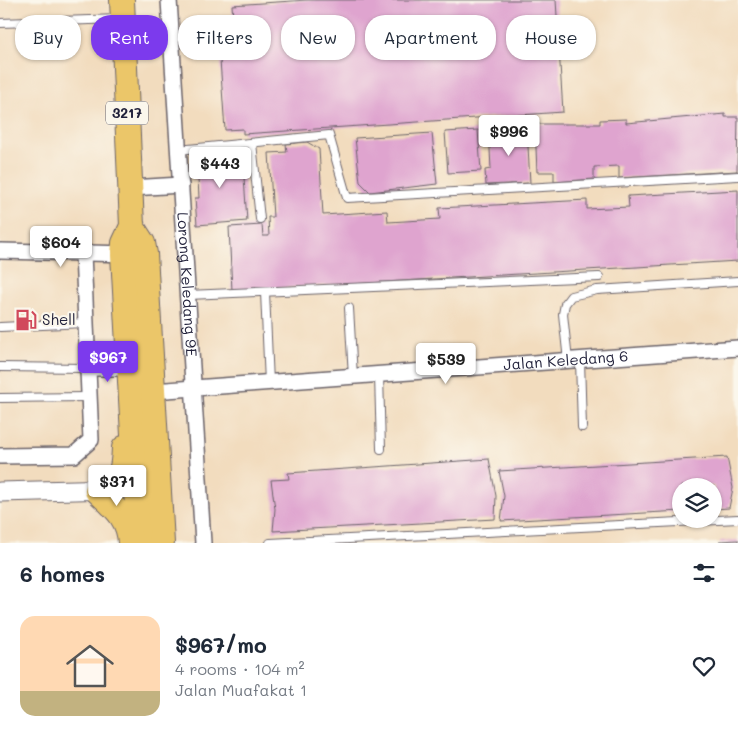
<!DOCTYPE html>
<meta charset="utf-8">
<style>
:root{--surface:#fff;--page:#f2f2f3;--text:#1f2937;--muted:#747a83;--line:#e0e1e3;--accent:#7c3aed}
body{margin:0;font-family:Mali,sans-serif;background:var(--page);color:var(--text);height:100vh;display:flex;flex-direction:column;font-size:19px;white-space:nowrap}
*{box-sizing:border-box;margin:0}
p{font-size:16px;color:var(--muted)}
.icon{flex:none;width:28px;height:28px;fill:none;stroke:currentColor;stroke-width:2;stroke-linecap:round;stroke-linejoin:round}
.map{position:relative;height:543px;overflow:hidden}
.details{display:flex;flex-direction:column;background:var(--surface);flex:1}
.details>*{flex:none}
.guide{position:absolute;left:15px;top:15px;width:709px;height:45px;display:flex;gap:10px}
.controls{position:absolute;left:672px;top:478px;display:grid;gap:10px}
.controls a{display:grid;place-items:center;width:50px;height:50px;border-radius:50%;background:var(--surface);box-shadow:0 1px 4px #0004;font-size:25px}
.price{position:absolute;translate:-50% -42px;padding:0 11px;border-radius:5px;background:#fff;color:#222;font-size:16px;line-height:32px;filter:drop-shadow(0 1px 2px #0008)}
.price::after{content:'';position:absolute;left:50%;top:30px;width:15px;height:11px;margin-left:-8px;background:inherit;clip-path:polygon(0 0,100% 0,50% 100%)}
.price.on{background:var(--accent);color:#fff}
ul{padding:0;list-style:none}
li{display:flex;align-items:center;gap:15px;height:125px;padding:0 20px}
li+li{border-top:1px solid var(--line)}
li span{display:grid;place-items:center;flex:none;width:140px;height:100px;border-radius:15px;color:#555}
li>.icon{margin-inline-start:auto}
span .icon{width:60px;height:60px;fill:#fffc;stroke-width:1}
li b{font-size:21px}
h2{display:flex;justify-content:space-between;align-items:center;height:60px;padding:0 20px;font-size:21px}
.pill{padding:0 18px;border-radius:20px;background:var(--surface);box-shadow:0 1px 4px #0004;font-size:18px;line-height:45px}
.pill.on{background:var(--accent);color:#fff}
.map>svg:first-child{display:block}
.building{fill:#dfa4cf}
.lines{fill:none;stroke-linecap:round;stroke-linejoin:round}
.service-casing{stroke:#6b6369;stroke-width:10}
.minor-casing{stroke:#6b6369;stroke-width:18}
.tertiary-casing{stroke:#6b6369;stroke-width:21}
.primary-casing{stroke:#6b6369;stroke-width:26}
.service{stroke:#fff;stroke-width:8}
.minor{stroke:#fff;stroke-width:15}
.tertiary{stroke:#fff;stroke-width:19}
.primary{stroke:#ebc669;stroke-width:24}
.labels{text-anchor:middle;stroke-width:4;stroke-linejoin:round;paint-order:stroke}
.shield{fill:#fbf7ec;stroke:#636270;stroke-width:1}
.shield-label{font-size:14px;font-weight:bold;fill:#22223b}
.street-label{font-size:15px;fill:#22223b;stroke:#fbf7ec}
.poi-label{font-size:15px;fill:#22223b;stroke:#fbf7ec;text-anchor:start}
</style>
<div class="map">
<svg width="738" height="543" viewBox="0 0 738 543">
<rect width="100%" height="100%" fill="#fbf7ec"/>
<filter id="ink" filterUnits="userSpaceOnUse"><feTurbulence type="fractalNoise" baseFrequency=".02" numOctaves="2"/><feDisplacementMap in="SourceGraphic" scale="10" xChannelSelector="R" yChannelSelector="G"/><feConvolveMatrix kernelMatrix="1 2 1 2 8 2 1 2 1" color-interpolation-filters="sRGB"/></filter>
<filter id="wash" filterUnits="userSpaceOnUse"><feTurbulence type="fractalNoise" baseFrequency=".0096" numOctaves="4" result="noise"/><feDisplacementMap in="SourceGraphic" scale="20" xChannelSelector="R" yChannelSelector="G"/><feGaussianBlur stdDeviation="1.12" result="paint"/><feColorMatrix in="noise" values="0 0 0 0 0 0 0 0 0 0 0 0 0 0 0 0 0 1.4 0 .05"/><feComposite in="paint" operator="in"/></filter>
<g filter="url(#wash)">
<rect width="100%" height="100%" fill="#f2dcbe"/>
<g id="blocks">
<!-- building -->
<g class="building">
<polygon points="307,0 556,0 563,112 243,134 243,129 225,130 218,32 234,31 232,5"/>
<polygon points="725,114 725,117 738,117 737,171 619,178 619,166 594,167 594,179 554,182 554,172 537,172 535,124 600,124 600,120 626,119 626,123"/>
<polygon points="527,128 530,183 486,185 485,170 491,169 489,130"/>
<polygon points="478,130 481,171 448,173 445,132"/>
<polygon points="432,133 437,184 370,192 360,182 355,138"/>
<polygon points="307,142 319,149 323,215 387,211 388,222 440,219 439,208 587,200 587,209 629,207 628,196 738,190 738,261 232,291 229,227 262,225 263,236 269,236 268,217 273,217 269,153 287,152 286,144"/>
<polygon points="239,151 240,163 243,163 247,221 197,225 195,198 199,198 198,179 195,180 193,162 202,154"/>
<polygon points="727,457 733,488 729,508 714,509 714,486 681,486 681,511 501,521 504,496 499,471"/>
<polygon points="489,459 496,496 495,519 273,531 275,509 271,480 289,479 288,473"/>
<polygon points="738,540 738,543 720,543 720,541"/>
</g>
</g>
</g>
<g filter="url(#ink)">
<use href="#blocks" fill-opacity="0" stroke="#6b6369" stroke-width="1"/>
<g class="lines">
<!-- service casing -->
<g class="service-casing">
<g id="service">
<polyline points="0,23 120,19"/>
<polyline points="252,143 260,219"/>
<polyline points="178,150 329,135 347,198 738,176"/>
<polyline points="265,292 269,383"/>
<polyline points="188,295 599,277"/>
<polyline points="349,308 353,377"/>
<polyline points="0,327 85,323"/>
<polyline points="580,360 582,427"/>
<polyline points="568,361 563,314 565,304 571,296 597,290 738,281"/>
<polyline points="0,367 86,368"/>
<polyline points="379,375 381,449"/>
<polyline points="0,398 88,397"/>
<polyline points="270,543 738,519"/>
</g>
</g>
<!-- minor casing -->
<g class="minor-casing">
<g id="minor">
<path id="s1" d="M 169,0 L 203,543"/>
<polyline points="131,188 181,185"/>
<polyline points="0,251 131,254"/>
<polyline points="86,368 129,368"/>
<path id="s2" d="M 153,391 L 738,348"/>
<polyline points="0,456 74,455 91,440 83,253"/>
</g>
</g>
<!-- tertiary casing -->
<g class="tertiary-casing">
<polyline id="tertiary" points="0,492 150,488"/>
</g>
<!-- primary casing -->
<g class="primary-casing">
<g id="primary">
<polyline points="122,0 132,226 124,243 123,255 139,543"/>
<polyline points="132,226 143,243 145,254 162,543"/>
<path d="M 124,448 C 123,474 121,481 97,491 C 114,507 129,518 130,543"/>
</g>
</g>
<!-- service -->
<use href="#service" class="service"/>
<!-- minor -->
<use href="#minor" class="minor"/>
<!-- tertiary -->
<use href="#tertiary" class="tertiary"/>
<!-- primary -->
<use href="#primary" class="primary"/>
</g>
</g>
<!-- icons -->
<defs>
<g id="fuel-bare" transform="scale(1.725)"><path d="M-5.5-6h7V0h2V4h1.3V-2.5L3-4.5l.8-.8L6-3V5H2.5V1h-1V6h-7ZM-4.2-4.7v3.2H.2V-4.7Z" fill="#d1495b" stroke="#fbf7ec" stroke-width="2.5" paint-order="stroke"/></g>
</defs>
<g fill-rule="evenodd">
<use href="#fuel-bare" x="26" y="320"/>
</g>
<g class="labels">
<!-- shield labels -->
<rect class="shield" x="106" y="101.5" width="42" height="23" rx="4"/>
<g class="shield-label">
<text x="127" y="118">3217</text>
</g>
<!-- street labels -->
<g class="street-label">
<text dy="5" stroke="none"><textPath href="#s1" startOffset="285">Lorong Keledang 9E</textPath></text>
<text dy="5" stroke="none"><textPath href="#s2" startOffset="414">Jalan Keledang 6</textPath></text>
</g>
<!-- poi labels -->
<g class="poi-label">
<text x="42" y="325">Shell</text>
</g>
</g>
</svg>
<div class="controls">
<a><svg class="icon" aria-label="layers" viewBox="0 0 24 24"><path d="M12 4l9 5-9 5-9-5zM3 14l9 5 9-5"/></svg></a>
</div>
<b class="price" style="left:509px;top:157px">$996</b>
<b class="price" style="left:220px;top:189px">$443</b>
<b class="price" style="left:61px;top:268px">$604</b>
<b class="price on" style="left:108px;top:383px">$967</b>
<b class="price" style="left:446px;top:385px">$539</b>
<b class="price" style="left:117px;top:507px">$371</b>
<div class="guide">
<a class="pill">Buy</a>
<a class="pill on">Rent</a>
<a class="pill">Filters</a>
<a class="pill">New</a>
<a class="pill">Apartment</a>
<a class="pill">House</a>
</div>
</div>
<section class="details">
<h2>6 homes<svg class="icon" aria-label="filters" viewBox="0 0 24 24"><path d="M4 7h16M4 17h16"/><circle cx="9" cy="7" r="2"/><circle cx="15" cy="17" r="2"/></svg></h2>
<ul>
<li><span style="background:linear-gradient(#ffd9b3 75%,#c2b280 0)"><svg class="icon" aria-label="home" viewBox="0 0 24 24"><path d="M3 11l9-7 9 7M6 9v11h12V9"/></svg></span><div><b>$967/mo</b><p>4 rooms · 104 m²</p><p>Jalan Muafakat 1</p></div><svg class="icon" aria-label="heart" viewBox="0 0 24 24"><path d="M12 20l-8-8c-3-5 5-10 8-4 3-6 11-1 8 4z"/></svg></li>
</ul>
</section>
